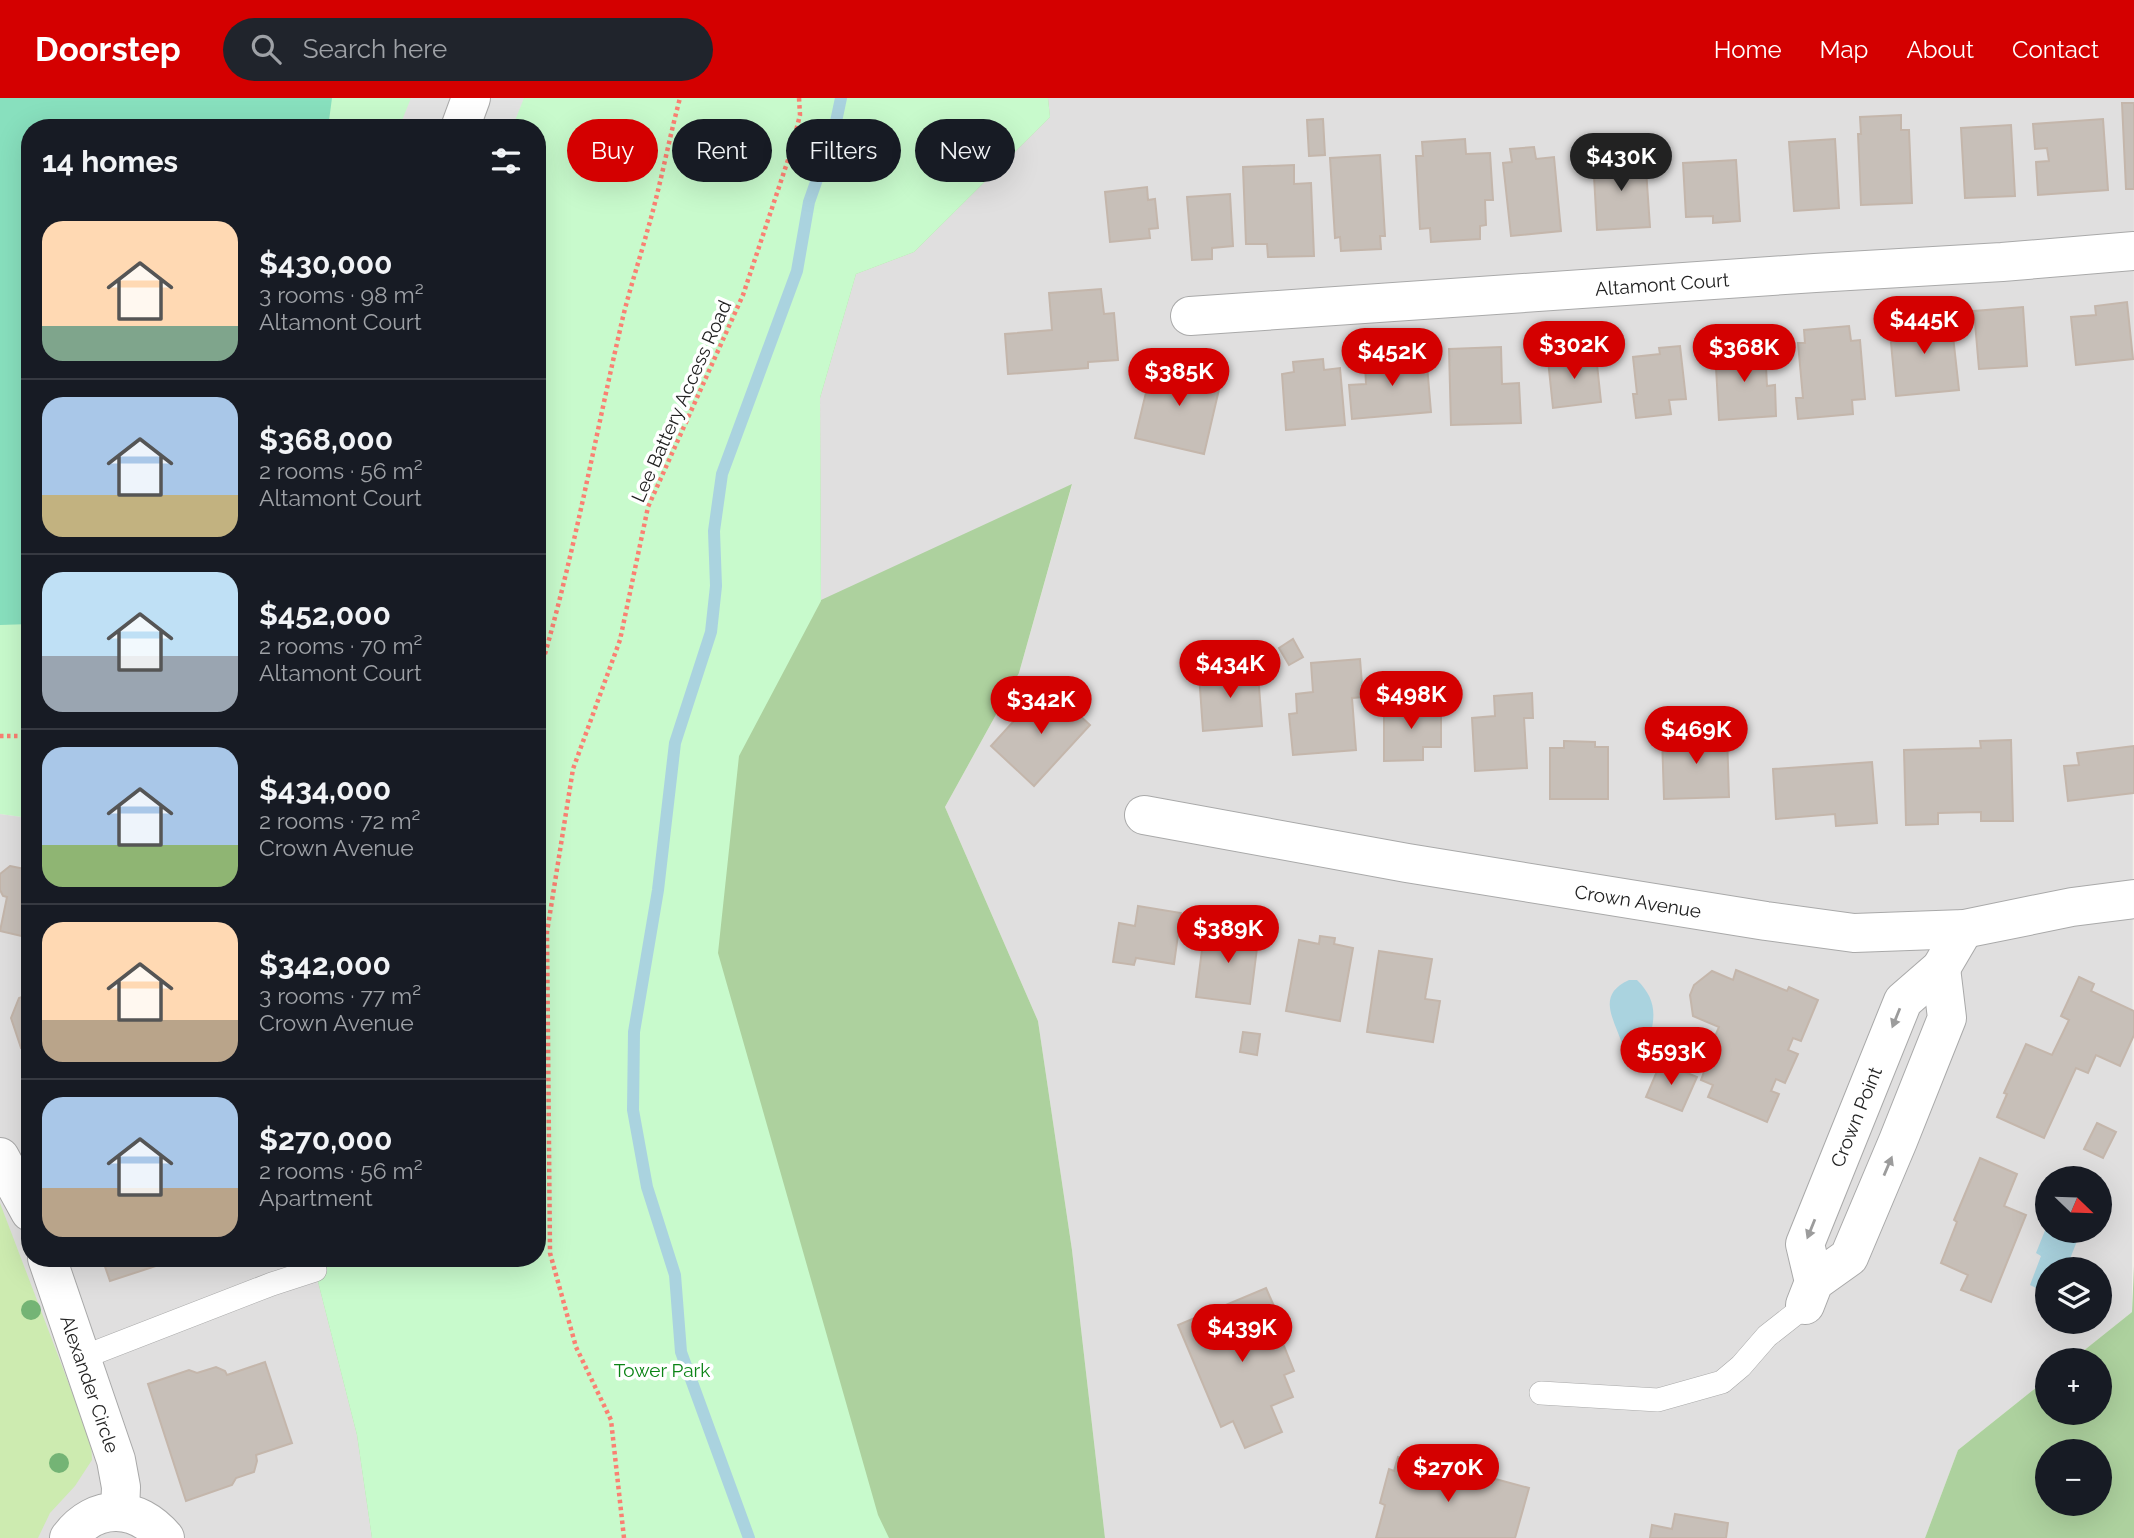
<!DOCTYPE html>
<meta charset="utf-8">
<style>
:root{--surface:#171b24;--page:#20242c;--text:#f1f3f6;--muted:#9ea1a6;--line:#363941;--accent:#d40000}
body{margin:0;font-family:Raleway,sans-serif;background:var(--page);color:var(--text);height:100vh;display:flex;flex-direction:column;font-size:26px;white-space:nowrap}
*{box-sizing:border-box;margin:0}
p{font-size:23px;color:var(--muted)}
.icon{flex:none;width:38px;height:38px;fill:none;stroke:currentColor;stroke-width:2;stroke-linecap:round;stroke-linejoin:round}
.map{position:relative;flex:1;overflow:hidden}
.sheet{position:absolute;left:21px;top:21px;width:525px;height:1148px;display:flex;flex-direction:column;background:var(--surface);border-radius:28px;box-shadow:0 7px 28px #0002}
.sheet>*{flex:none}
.banner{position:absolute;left:567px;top:21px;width:665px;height:63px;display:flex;gap:14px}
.needle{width:46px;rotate:113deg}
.buttons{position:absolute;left:2035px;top:1068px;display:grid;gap:14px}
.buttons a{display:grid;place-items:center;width:77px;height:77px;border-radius:50%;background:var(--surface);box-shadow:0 7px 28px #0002;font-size:35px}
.price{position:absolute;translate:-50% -60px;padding:0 16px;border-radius:24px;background:var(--accent);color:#fff;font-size:23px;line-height:46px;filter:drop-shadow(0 2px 4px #0008)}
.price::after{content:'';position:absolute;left:50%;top:42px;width:21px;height:16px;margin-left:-10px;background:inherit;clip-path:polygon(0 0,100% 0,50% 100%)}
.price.selected{background:#222;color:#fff}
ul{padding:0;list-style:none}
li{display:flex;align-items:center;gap:21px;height:175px;padding:0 21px}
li+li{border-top:2px solid var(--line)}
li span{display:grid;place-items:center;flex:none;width:196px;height:140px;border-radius:21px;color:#555}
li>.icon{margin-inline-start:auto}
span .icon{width:84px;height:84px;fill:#fffc;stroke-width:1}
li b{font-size:30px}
h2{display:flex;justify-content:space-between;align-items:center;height:84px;padding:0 21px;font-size:30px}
.chip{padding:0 24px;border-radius:32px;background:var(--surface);box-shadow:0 7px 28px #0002;font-size:24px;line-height:63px}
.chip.selected{background:var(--accent);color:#fff}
header{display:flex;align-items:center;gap:42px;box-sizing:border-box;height:98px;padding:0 35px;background:var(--accent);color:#fff}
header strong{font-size:33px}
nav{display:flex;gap:38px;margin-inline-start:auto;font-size:24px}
.search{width:490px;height:63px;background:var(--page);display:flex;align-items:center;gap:18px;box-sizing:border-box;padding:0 24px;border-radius:38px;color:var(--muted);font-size:26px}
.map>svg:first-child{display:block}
.residential{fill:#e0dfdf;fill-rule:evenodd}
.grass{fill:#cdebb0}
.forest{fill:#add19e;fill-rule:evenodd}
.park{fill:#c8facc}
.pitch{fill:#88e0be}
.parking{fill:#e2e2e2}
.water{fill:#aad3df}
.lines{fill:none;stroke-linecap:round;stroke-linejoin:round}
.stream{stroke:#aad3df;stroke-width:12}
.building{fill:#c7bfb8;stroke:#c4b6ab;stroke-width:2}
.service-casing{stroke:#a9a9a9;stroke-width:24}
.minor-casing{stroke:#a9a9a9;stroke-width:40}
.path{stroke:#fa8072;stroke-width:4.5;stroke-dasharray:3.5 3.5;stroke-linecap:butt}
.service{stroke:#fff;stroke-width:23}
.minor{stroke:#fff;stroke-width:38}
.tree{fill:#74b475}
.oneway{fill:#9c9c9c}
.labels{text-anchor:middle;stroke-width:7;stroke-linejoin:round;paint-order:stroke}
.street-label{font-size:19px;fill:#222;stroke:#fff}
.park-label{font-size:19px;fill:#0c8416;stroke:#fff}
</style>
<header>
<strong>Doorstep</strong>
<div class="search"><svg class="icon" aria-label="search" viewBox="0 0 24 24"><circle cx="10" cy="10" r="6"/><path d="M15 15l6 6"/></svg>Search here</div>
<nav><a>Home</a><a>Map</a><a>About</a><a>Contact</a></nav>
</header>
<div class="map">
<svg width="2134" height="1440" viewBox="0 0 2134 1440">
<rect width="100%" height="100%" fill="#f2efe9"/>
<!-- residential -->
<g class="residential">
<path d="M 1048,0 L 2134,0 L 2132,1214 L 2072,1262 L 2048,1262 L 2047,1281 L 1958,1352 L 1925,1440 L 1105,1440 L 1072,1152 L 1038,923 L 945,709 L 1019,575 L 1072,387 L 821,503 L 820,300 L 856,176 L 914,154 L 1050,19 ZM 2048,1080 L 2100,1080 L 2100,1132 L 2048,1132 ZM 2048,1171 L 2100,1171 L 2100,1223 L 2048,1223 Z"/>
<polygon points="0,716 30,720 30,1160 312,1160 357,1337 372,1440 0,1440"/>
</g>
<!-- grass -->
<polygon class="grass" points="0,1105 91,1344 92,1362 75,1388 50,1415 38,1440 0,1440"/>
<!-- forest -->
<g class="forest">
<polygon points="1048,0 1050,19 914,154 856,176 820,300 821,502 1072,386 1019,575 945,709 1038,923 1072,1152 1105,1440 372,1440 357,1337 312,1160 537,1160 537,95"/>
<path d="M 2134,1168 L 2134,1440 L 1925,1440 L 1958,1352 L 2047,1281 L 2048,1314 L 2100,1314 L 2100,1262 L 2072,1262 L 2132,1214 ZM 2048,1353 L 2100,1353 L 2100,1405 L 2048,1405 Z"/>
</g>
<!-- park -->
<polygon class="park" points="0,0 1048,0 1050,19 914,154 856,176 820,300 821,503 739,658 718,855 878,1417 889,1440 372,1440 357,1337 312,1160 537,1160 537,30 30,30 30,720 0,716"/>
<!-- pitch -->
<polygon class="pitch" points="0,0 332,0 328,30 30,30 30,526 0,527"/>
<!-- parking -->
<polygon class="parking" points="411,0 524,0 512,30 399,30"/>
<!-- water -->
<g class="water">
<path d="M 1629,882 L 1637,882 C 1654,899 1656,913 1651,935 C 1648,945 1647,953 1637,959 L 1623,949 C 1616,923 1594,898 1629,882 Z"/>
<polygon points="2046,1130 2077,1143 2066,1171 2048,1171 2047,1195 2030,1187 2041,1158 2036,1155"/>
</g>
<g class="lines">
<!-- stream -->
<polyline class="stream" points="749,1440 681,1254 675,1177 647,1089 633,1012 634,934 658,792 675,645 711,534 716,488 714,433 722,376 797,173 809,104 834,33 841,0"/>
</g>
<!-- building -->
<g class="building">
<polygon points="2122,5 2134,5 2134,91 2126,91"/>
<polygon points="1901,17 1901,32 1909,32 1912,105 1861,107 1858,36 1861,36 1860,19"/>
<polygon points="1323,21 1325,57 1309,58 1307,22"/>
<polygon points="2103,21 2108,92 2038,97 2036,64 2049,63 2047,50 2035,51 2033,26"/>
<polygon points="2011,27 2015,98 1965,100 1961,30"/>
<polygon points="1465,41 1466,56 1490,55 1493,102 1485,102 1486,127 1480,128 1480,141 1431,144 1430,130 1420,131 1416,58 1423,58 1422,44"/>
<polygon points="1835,41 1839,110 1794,113 1789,44"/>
<polygon points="1534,49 1536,61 1554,59 1561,133 1511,138 1503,65 1512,64 1510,51"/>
<polygon points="1380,57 1385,138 1380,138 1381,151 1341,153 1340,139 1335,140 1330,60"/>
<polygon points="1645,57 1650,129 1597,132 1593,60"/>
<polygon points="1736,62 1740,123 1713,125 1713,118 1686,119 1683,65"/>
<polygon points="1294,67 1294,86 1311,85 1314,158 1268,159 1267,146 1246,146 1243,69"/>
<polygon points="1147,89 1148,102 1155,101 1158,130 1149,131 1150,140 1110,144 1105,94"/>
<polygon points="1230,96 1233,148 1212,150 1212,161 1192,162 1187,99"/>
<polygon points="1101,191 1104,216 1114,215 1118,262 1088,264 1088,270 1008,276 1005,236 1052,232 1049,195"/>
<polygon points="2127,204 2133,261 2076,267 2071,219 2096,217 2095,208"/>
<polygon points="2023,209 2027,268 1979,271 1974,213"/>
<polygon points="1944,216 1945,229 1952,229 1959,292 1896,298 1890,234 1897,233 1896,221"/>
<polygon points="1849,228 1851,243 1860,242 1865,301 1852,302 1853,316 1798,321 1796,300 1803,300 1798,245 1805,245 1804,232"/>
<polygon points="1680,248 1686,301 1669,302 1671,316 1636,320 1633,296 1637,296 1633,259 1660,256 1659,250"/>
<polygon points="1501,249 1502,286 1519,285 1521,325 1451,327 1449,251"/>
<polygon points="1765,249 1767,288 1775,287 1776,318 1719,322 1715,252"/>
<polygon points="1419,255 1420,268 1427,267 1431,314 1352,321 1349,287 1366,286 1365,266 1371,265 1370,259"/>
<polygon points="1596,257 1601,304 1553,310 1548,262"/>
<polygon points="1323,261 1324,272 1340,270 1345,327 1286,332 1282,276 1294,274 1293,264"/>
<polygon points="1165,262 1212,272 1209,285 1220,287 1204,356 1135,340 1151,274 1161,277"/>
<polygon points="1293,541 1303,559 1289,567 1279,550"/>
<polygon points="1360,561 1363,599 1352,600 1356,652 1293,657 1289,616 1297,615 1296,596 1313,594 1311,565"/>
<polygon points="1246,572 1247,576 1258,575 1262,628 1203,633 1199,576"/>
<polygon points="1047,587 1090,627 1034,688 991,648"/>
<polygon points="1532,595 1533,620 1524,620 1527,670 1475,673 1472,620 1495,618 1494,598"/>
<polygon points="1384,607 1441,607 1441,649 1423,649 1423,662 1384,663"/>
<polygon points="1727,636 1729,699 1664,701 1662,638"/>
<polygon points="2011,642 2013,723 1981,723 1981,714 1938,715 1938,726 1906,727 1904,652 1981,650 1980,643"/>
<polygon points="1564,643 1595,644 1595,649 1608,649 1608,701 1550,701 1550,650 1564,650"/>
<polygon points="2134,648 2134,695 2068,703 2064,668 2079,667 2077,655"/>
<polygon points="1872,664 1877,725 1836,728 1835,716 1776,721 1773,671"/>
<polygon points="10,768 30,772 30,840 0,833 7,799 3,798 0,792 0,776"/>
<polygon points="1138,808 1181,815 1174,866 1136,860 1134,867 1113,864 1119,825 1135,828"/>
<polygon points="1205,828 1259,834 1250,906 1196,899"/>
<polygon points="1320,838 1335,840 1334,846 1353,850 1340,923 1286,913 1299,842 1319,846"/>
<polygon points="1379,853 1432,861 1425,901 1440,903 1433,944 1367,934"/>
<polygon points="1736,872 1787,893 1789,889 1818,902 1801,943 1793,940 1788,952 1798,956 1785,985 1776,981 1771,993 1779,996 1767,1024 1708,999 1713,987 1701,982 1710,958 1707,957 1719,929 1693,918 1690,897 1694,887 1712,873 1733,882"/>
<polygon points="2079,879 2094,886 2091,893 2134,913 2134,937 2120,968 2096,957 2088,975 2076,970 2044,1040 1997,1019 2007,996 2004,995 2026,946 2052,957 2069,922 2061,918"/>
<polygon points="30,896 30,946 21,950 11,920 19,900"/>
<polygon points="1243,934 1260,936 1257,957 1240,954"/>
<polygon points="1661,964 1697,979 1682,1013 1646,999"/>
<polygon points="2097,1025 2116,1034 2103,1060 2084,1051"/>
<polygon points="1980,1060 2017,1076 2004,1108 2026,1117 1991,1204 1961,1192 1968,1177 1941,1165 1957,1124 1954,1122"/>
<polygon points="102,1160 159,1160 156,1168 110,1183"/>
<polygon points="1266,1190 1284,1231 1278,1233 1294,1273 1284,1277 1293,1299 1271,1308 1282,1334 1245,1350 1233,1323 1221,1329 1178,1227"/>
<polygon points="265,1264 292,1345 256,1357 257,1363 254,1374 236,1380 232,1387 186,1403 148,1286 189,1272 197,1275 216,1269 225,1273 227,1277"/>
<polygon points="1398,1359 1425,1366 1426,1361 1457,1370 1456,1375 1476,1381 1477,1376 1529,1390 1515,1440 1376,1440 1385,1407 1380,1405 1389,1371 1394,1373"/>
<polygon points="1675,1416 1728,1425 1726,1440 1650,1440 1652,1427 1672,1431"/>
</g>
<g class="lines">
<!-- service casing -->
<g class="service-casing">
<g id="service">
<polyline points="81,1260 272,1186 315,1172"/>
<polyline points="1541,1295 1658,1302 1722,1284 1741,1268 1767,1238 1804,1209"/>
</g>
</g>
<!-- minor casing -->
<g class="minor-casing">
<g id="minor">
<polyline points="460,30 471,0"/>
<polyline points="1190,218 1815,175 2002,164 2134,153"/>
<polyline points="1144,717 1407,765 1766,823 1854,835 1964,831 2072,809 2134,801"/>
<polyline points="0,1059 30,1114"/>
<polyline points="47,1160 116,1362 121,1389 120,1413"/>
<polyline points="1814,1184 1805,1146 1903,903 1941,870 1964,831"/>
<polyline points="1805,1207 1814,1184 1849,1159 1898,1043 1947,920 1941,870"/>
<path d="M 69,1440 C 96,1404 137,1407 165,1440"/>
</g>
</g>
<!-- path -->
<g class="path">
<path d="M 537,583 C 572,468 593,349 620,232 C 627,199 638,167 647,134 C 660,90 668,45 680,0"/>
<polyline points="0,638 30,638"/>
<polyline points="624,1440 611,1322 576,1249 550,1155 547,834 573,671 620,542 648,409 743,197 791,53 800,17 799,0"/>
</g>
<!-- service -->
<use href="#service" class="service"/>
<!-- minor -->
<use href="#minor" class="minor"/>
</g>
<!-- trees -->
<g class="tree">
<circle cx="31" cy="1212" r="10"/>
<circle cx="59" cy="1365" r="10"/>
</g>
<!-- one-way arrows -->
<defs><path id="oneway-solid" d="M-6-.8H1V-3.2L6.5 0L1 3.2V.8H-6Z" transform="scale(1.75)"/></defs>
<g class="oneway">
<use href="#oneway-solid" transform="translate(1896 920) rotate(112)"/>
<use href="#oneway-solid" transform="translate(1888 1068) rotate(-67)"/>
<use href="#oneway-solid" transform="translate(1811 1131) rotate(112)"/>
</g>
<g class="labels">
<!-- street labels -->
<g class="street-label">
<text transform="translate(1662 186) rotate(-4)" y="7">Altamont Court</text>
<text transform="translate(681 303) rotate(-66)" y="7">Lee Battery Access Road</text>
<text transform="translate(1638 803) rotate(9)" y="7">Crown Avenue</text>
<text transform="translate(1856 1019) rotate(-68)" y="7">Crown Point</text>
<text transform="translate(90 1286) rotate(71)" y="7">Alexander Circle</text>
</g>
<!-- park labels -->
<g class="park-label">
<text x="662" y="1279">Tower Park</text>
</g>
</g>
</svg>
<div class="buttons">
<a><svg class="needle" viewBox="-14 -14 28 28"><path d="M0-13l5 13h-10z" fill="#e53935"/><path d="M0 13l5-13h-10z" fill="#9ea1a6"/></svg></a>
<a><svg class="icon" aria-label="layers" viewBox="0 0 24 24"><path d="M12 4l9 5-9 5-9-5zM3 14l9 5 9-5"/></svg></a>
<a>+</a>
<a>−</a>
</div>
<b class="price selected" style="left:1621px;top:95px">$430K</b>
<b class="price" style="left:1924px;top:258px">$445K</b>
<b class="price" style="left:1574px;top:283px">$302K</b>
<b class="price" style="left:1744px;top:286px">$368K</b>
<b class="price" style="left:1392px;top:290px">$452K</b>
<b class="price" style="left:1179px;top:310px">$385K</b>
<b class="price" style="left:1230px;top:602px">$434K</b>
<b class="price" style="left:1411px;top:633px">$498K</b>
<b class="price" style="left:1041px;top:638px">$342K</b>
<b class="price" style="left:1696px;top:668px">$469K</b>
<b class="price" style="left:1228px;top:867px">$389K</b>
<b class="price" style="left:1671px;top:989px">$593K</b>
<b class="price" style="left:1242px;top:1266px">$439K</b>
<b class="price" style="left:1448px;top:1406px">$270K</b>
<div class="banner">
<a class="chip selected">Buy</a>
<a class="chip">Rent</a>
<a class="chip">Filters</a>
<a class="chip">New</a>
</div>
<section class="sheet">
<h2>14 homes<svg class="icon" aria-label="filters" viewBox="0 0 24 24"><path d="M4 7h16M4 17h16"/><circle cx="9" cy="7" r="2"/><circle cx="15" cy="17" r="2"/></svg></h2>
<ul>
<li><span style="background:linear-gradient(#ffd9b3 75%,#7fa58c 0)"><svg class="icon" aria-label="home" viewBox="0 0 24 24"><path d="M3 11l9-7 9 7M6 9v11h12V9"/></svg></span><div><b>$430,000</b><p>3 rooms · 98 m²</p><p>Altamont Court</p></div></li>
<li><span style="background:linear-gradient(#a9c7e8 70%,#c2b280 0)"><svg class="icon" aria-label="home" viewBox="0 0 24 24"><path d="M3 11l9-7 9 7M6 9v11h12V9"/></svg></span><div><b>$368,000</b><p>2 rooms · 56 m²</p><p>Altamont Court</p></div></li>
<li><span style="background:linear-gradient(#bfe0f5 60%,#9aa5b1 0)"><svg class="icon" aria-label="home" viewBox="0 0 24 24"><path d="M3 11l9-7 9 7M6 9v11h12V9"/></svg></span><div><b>$452,000</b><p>2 rooms · 70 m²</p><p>Altamont Court</p></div></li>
<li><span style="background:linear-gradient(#a9c7e8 70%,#8fb573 0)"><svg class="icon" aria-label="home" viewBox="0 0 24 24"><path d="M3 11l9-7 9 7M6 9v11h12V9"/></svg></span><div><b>$434,000</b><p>2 rooms · 72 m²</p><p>Crown Avenue</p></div></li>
<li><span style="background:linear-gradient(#ffd9b3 70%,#b9a48a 0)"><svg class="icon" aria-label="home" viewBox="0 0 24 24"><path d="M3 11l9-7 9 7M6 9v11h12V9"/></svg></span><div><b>$342,000</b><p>3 rooms · 77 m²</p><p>Crown Avenue</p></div></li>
<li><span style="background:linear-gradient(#a9c7e8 65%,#b9a48a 0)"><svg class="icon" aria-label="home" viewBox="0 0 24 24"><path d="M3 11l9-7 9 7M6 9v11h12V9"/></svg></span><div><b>$270,000</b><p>2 rooms · 56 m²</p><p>Apartment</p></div></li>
</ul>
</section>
</div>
